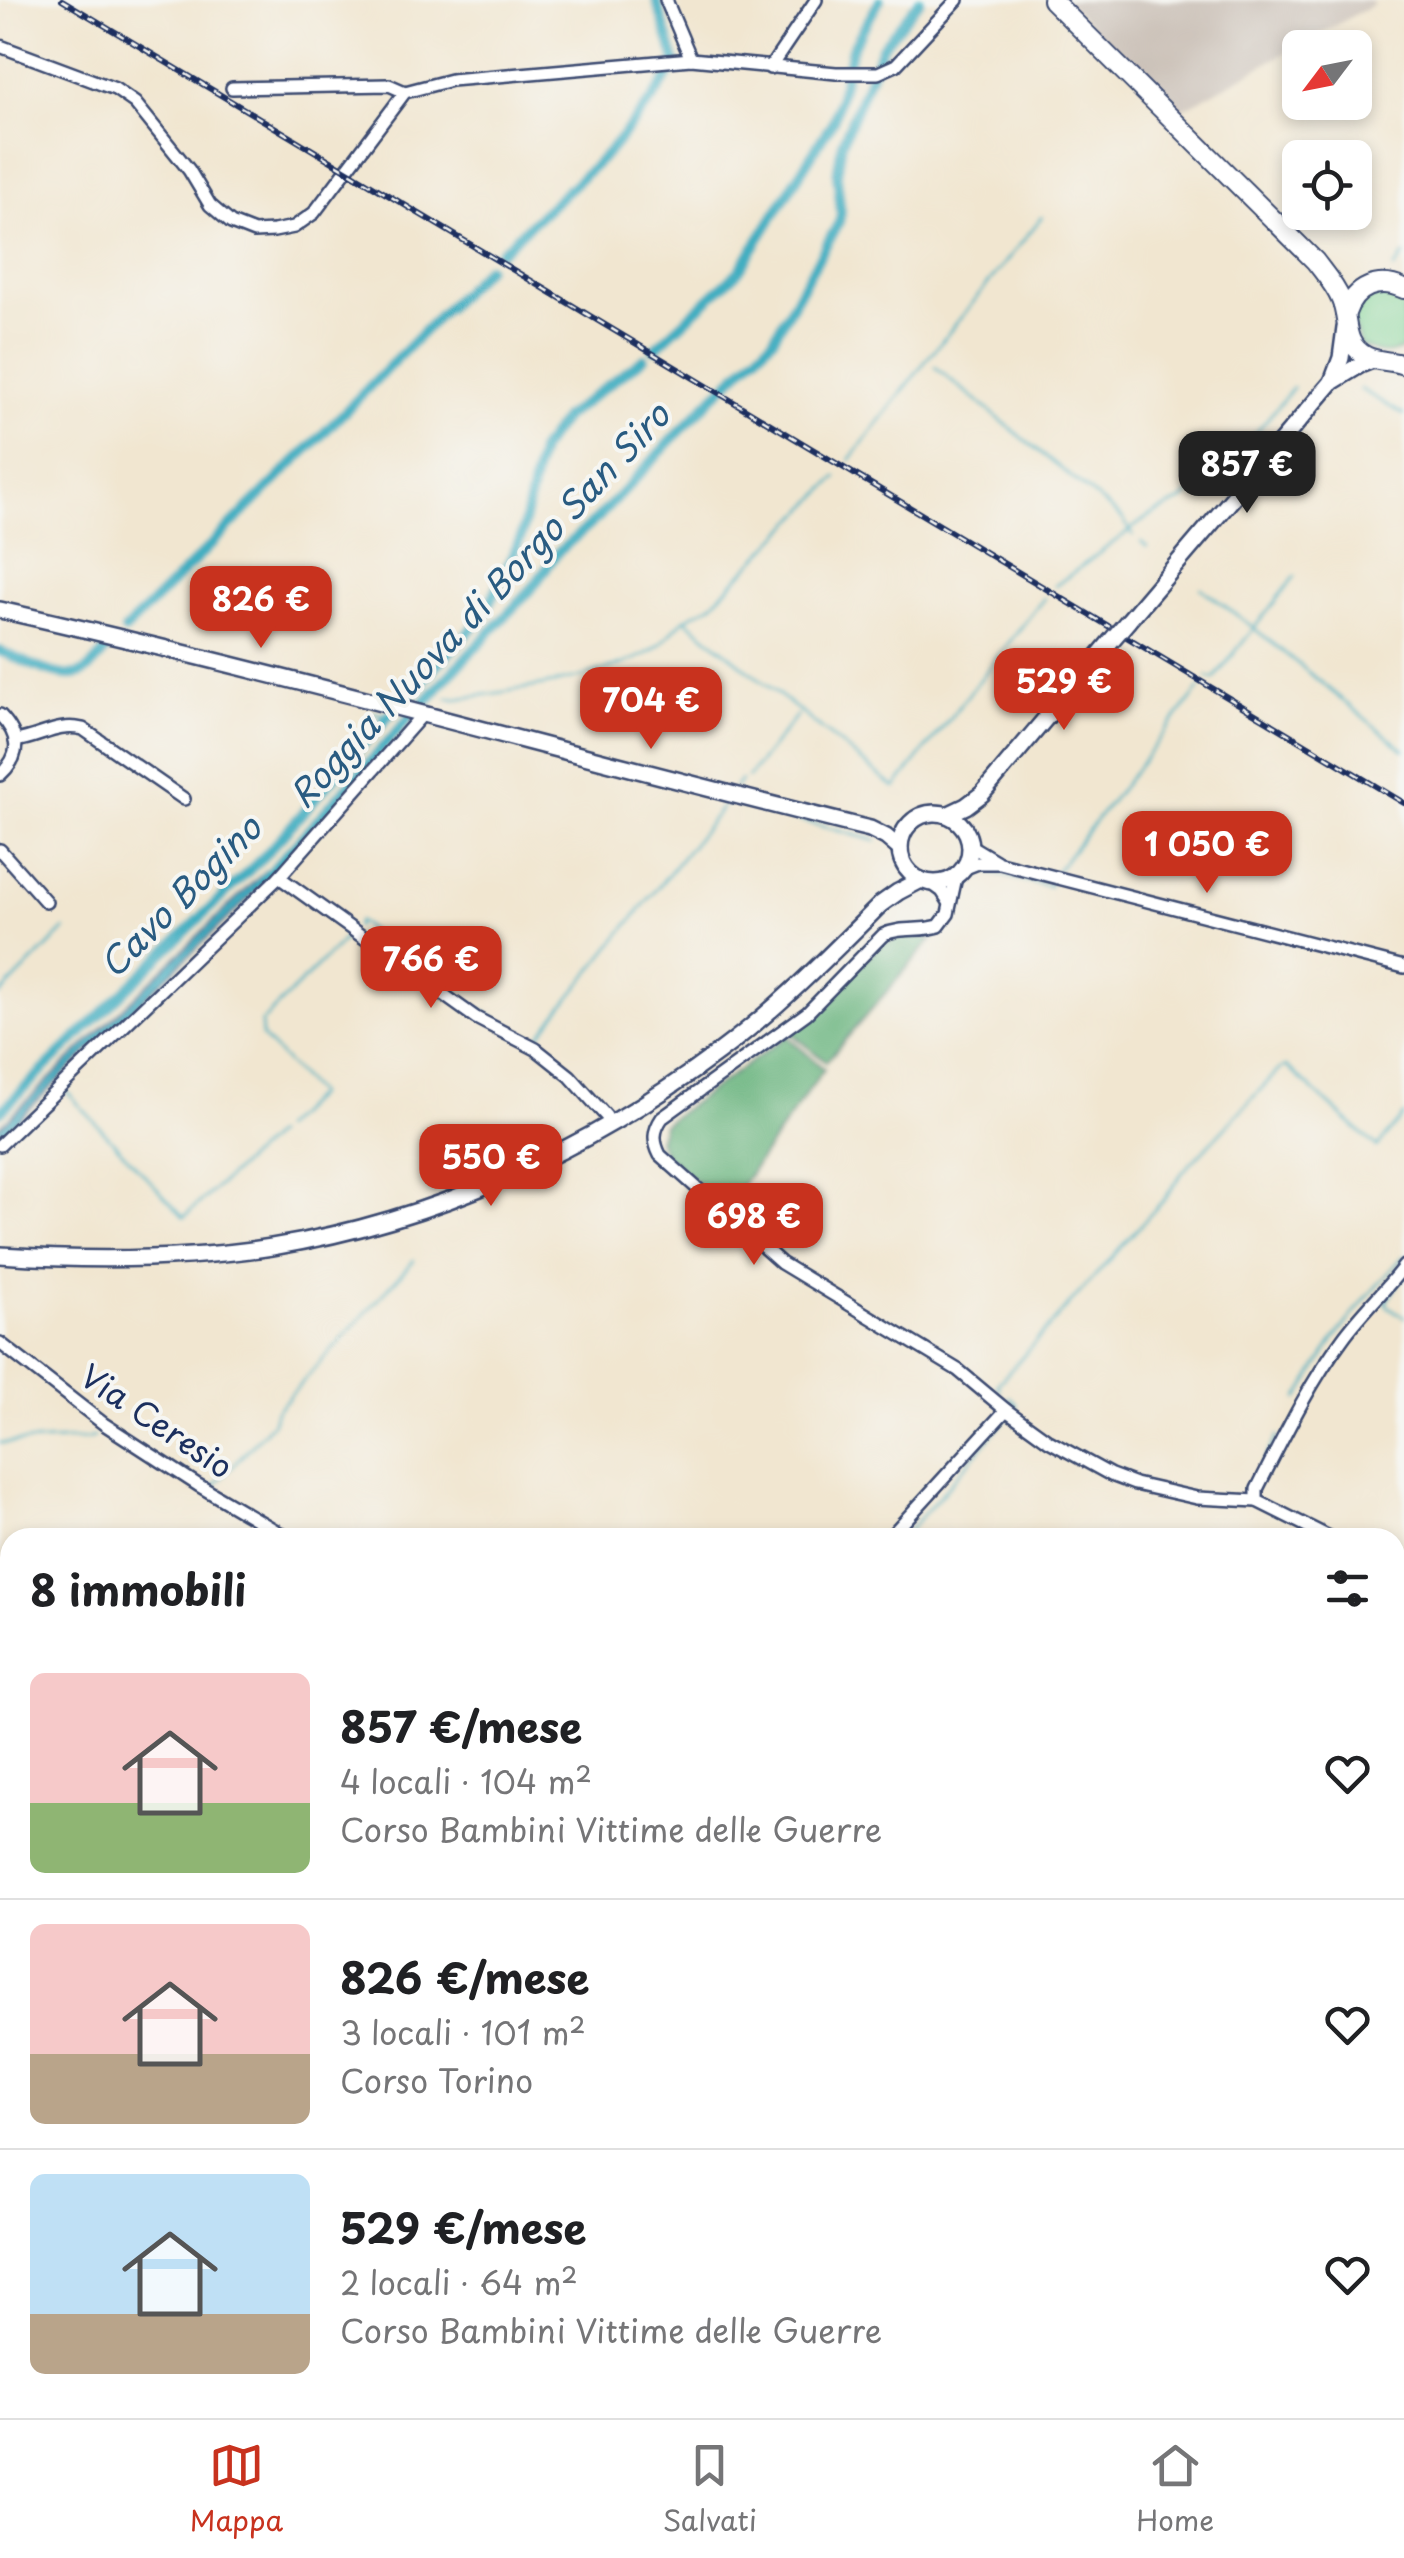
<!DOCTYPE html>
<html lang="it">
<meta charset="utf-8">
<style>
:root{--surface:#fff;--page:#f6f6f6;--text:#202124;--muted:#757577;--line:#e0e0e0;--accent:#c8321e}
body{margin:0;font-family:"Playpen Sans",sans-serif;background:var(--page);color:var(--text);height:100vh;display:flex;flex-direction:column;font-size:38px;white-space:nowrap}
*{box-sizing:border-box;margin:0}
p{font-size:32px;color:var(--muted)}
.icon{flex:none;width:55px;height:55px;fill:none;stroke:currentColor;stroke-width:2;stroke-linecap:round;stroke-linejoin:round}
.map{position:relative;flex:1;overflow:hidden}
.side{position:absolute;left:0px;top:1528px;width:1405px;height:892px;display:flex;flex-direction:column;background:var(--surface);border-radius:30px 30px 0 0;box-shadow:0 5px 15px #0003}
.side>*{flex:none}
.needle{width:65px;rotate:238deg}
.fabs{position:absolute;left:1282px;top:30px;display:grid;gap:20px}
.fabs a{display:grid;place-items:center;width:90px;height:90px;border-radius:15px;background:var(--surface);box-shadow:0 5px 15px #0003;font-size:50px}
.price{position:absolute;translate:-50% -85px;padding:0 22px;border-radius:20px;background:var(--accent);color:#fff;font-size:32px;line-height:65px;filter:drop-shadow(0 2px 5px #0008)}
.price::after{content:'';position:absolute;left:50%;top:60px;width:30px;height:22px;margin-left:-15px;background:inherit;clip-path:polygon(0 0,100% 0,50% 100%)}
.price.current{background:#222;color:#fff}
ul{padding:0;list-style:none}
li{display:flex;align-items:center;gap:30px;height:250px;padding:0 30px}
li+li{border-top:2px solid var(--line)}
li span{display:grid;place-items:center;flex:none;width:280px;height:200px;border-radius:15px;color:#555}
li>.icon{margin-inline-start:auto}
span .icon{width:120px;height:120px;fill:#fffc;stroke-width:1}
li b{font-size:42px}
h2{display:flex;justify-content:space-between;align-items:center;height:120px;padding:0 30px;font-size:42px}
.menu{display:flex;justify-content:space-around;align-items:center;height:140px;border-top:2px solid var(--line);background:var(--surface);font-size:28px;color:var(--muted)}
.menu a{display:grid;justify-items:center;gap:5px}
.menu .current{color:var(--accent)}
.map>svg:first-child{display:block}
.industrial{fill:#ccc2b9}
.green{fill:#7fd193;stroke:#4d8078;stroke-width:2.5}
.forest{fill:#67b37d;stroke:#41716e;stroke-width:2.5}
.water{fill:#42aec1;stroke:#2e6e90;stroke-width:2.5}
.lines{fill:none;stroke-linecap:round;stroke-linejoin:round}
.stream{stroke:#42aec1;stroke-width:2.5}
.canal{stroke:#42aec1;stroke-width:10}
.street-casing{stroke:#3b4a6f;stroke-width:16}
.secondary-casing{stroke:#3b4a6f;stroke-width:20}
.primary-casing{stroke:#3b4a6f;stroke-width:22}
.street{stroke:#fff;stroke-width:11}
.secondary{stroke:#fff;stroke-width:15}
.primary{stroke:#fff;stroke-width:18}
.rail-casing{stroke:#1b2f5e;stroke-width:6}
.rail{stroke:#f6f6f2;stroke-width:2.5;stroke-dasharray:8;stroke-linecap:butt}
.secondary-bridge-casing{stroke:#3b4a6f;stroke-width:20;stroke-linecap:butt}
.secondary-bridge{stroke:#fff;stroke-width:15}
.labels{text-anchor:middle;stroke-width:8;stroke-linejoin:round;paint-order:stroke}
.street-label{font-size:32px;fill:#1b2f5e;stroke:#f6f6f2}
.water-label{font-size:35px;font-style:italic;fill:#295b81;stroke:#f6f6f2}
</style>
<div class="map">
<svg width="1404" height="2418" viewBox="0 0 1404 2418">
<rect width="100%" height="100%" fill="#f6f6f2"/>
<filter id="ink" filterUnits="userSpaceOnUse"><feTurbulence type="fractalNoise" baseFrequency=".01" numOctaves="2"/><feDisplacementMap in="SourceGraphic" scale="20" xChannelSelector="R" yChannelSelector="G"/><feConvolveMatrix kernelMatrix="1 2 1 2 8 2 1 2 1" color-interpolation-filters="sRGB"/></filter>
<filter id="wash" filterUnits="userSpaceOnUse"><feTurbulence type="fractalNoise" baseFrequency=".0048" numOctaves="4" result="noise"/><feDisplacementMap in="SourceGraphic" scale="40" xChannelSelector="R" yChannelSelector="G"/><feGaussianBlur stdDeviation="2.25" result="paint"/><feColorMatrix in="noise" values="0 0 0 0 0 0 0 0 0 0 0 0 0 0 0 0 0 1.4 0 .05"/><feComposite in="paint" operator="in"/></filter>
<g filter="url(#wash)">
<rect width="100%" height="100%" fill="#f1e6d0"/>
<!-- industrial -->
<polygon class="industrial" points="1065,0 1369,0 1374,4 1178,112"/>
<!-- green -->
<path class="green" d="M 1384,290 L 1404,297 L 1404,347 C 1388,359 1376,353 1360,345 L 1351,316 L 1363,297 Z"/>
<!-- forest -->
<g class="forest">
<polygon points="909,935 932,939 826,1062 791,1033 880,944"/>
<polygon points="787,1036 824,1069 726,1207 665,1155 658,1140 663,1124"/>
</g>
<!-- water -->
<polygon class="water" points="265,871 271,877 0,1136 0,1127"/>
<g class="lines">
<!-- stream -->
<g class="stream">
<polyline points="1394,269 1404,255"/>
<polyline points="935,367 1123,519 1133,535"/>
<polyline points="1360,389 1404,415"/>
<polyline points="850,460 925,362 1042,217"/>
<polyline points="1141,542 1147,547"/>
<polyline points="1055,586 1149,516 1181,501 1248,442 1293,388"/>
<polyline points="1201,588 1250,625 1404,750"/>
<polyline points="685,619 895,788 1044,598"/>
<polyline points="1207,677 1214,679 1295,576"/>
<path d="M 447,698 L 456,699 C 512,691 593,680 644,655 C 663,646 669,633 684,620 C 691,614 702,610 711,605 L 837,477"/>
<polyline points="426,708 441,692"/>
<polyline points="374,712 381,715 385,712"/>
<polyline points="748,777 797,715"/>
<polyline points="735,788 741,780"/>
<polyline points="754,808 877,841"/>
<polyline points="1056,871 1200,688"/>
<polyline points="991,873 1049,886 1050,881"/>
<polyline points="356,927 358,921 468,1003 535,1041 727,801"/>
<polyline points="0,995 65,929"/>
<polyline points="66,1091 184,1217 274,1135"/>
<polyline points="281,1129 317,1094 262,1037 261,1023 349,934"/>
<polyline points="1404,1275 1386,1302 1388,1306 1404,1317"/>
<polyline points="1000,1390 997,1385 1165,1198 1182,1173 1279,1070 1286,1066 1377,1147 1404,1115"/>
<polyline points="1009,1397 1017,1405 1015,1408"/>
<polyline points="1298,1399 1334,1339 1366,1298 1404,1256"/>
<polyline points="0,1443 86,1439 94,1437"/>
<polyline points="210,1486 213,1487 273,1422 276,1411 414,1260"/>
<polyline points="1249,1488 1277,1437"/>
<polyline points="903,1538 1006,1419"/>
<polyline points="1395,1584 1401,1590 1395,1599"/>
<polyline points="1395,1804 1404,1812"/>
<polyline points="1395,1812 1404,1820"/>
<polyline points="0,2107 10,2095"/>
<polyline points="1395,2143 1404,2137"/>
<polyline points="1395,2241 1404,2232"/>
<polyline points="0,2268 10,2256"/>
<polyline points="675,2410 684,2418"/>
<polyline points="162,2418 169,2410"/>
<polyline points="419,2418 426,2410"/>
<polyline points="1046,2418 1053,2410"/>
</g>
<!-- canal -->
<g class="canal">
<polyline points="500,252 608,153 652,100 676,64 656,0"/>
<polyline points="654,349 739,271 834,119 852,48 880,0"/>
<polyline points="125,630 313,444 487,267"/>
<path d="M 0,651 C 20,659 64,684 84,672 C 95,665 104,652 112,643"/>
<polyline points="401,704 483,617 521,537 540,451 564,418 644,358"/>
<polyline points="261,882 418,708 533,587 558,552 598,518 709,401 773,339 839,222 841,213 837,175 842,143 882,47 920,0"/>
<polyline points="0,1112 264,856 392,713"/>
</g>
</g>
</g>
<g filter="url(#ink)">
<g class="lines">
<!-- street casing -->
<g class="street-casing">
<g id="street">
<polyline points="666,0 691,59"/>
<polyline points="0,46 115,89 135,103 189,170 210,205 231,223 254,232 274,231 294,227 314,213 405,92 451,80 691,59 836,73 878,73 896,65 957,0"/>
<polyline points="770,68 816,0"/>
<polyline points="232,88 389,85 405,92"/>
<path d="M 0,715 C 20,736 22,755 0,775"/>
<path d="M 15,741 C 42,737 57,723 83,729 L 184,799"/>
<polyline points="971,846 996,861"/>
<polyline points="0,850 46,902"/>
<polyline points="965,868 978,863 1000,863 1404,967"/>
<polyline points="279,877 476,1018 536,1049 570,1076 606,1116"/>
<path d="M 956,877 L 948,914 L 939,926 C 920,932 902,926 883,935 L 807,1013 L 662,1118 C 653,1131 653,1141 660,1155 L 781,1263 L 958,1370 L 1006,1410 L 1049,1441 L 1111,1475 L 1135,1484 L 1197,1498 L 1257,1501"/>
<polyline points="931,883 942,891 949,902"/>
<polyline points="0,1145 279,877 422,715"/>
<polyline points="0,1343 104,1424 198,1485 288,1538"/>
<polyline points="889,1538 1006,1410"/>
<path d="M 1331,1538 L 1257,1501 L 1257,1489 C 1283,1438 1309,1384 1343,1338 C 1362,1312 1385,1291 1404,1266"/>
<polyline points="1395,1574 1404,1579"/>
<polyline points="0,1892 10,1900"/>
<polyline points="0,2116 10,2104"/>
<polyline points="1395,2201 1404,2193"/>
<polyline points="666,2410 675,2418"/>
<polyline points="1185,2418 1194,2410"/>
</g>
</g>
<!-- secondary casing -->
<g class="secondary-casing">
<g id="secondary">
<polyline points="1332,382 1341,358 1345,328"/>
<path d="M 0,610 C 292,675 580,758 870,829 L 886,837 L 900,849"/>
<polyline points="1128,621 1332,382 1360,365 1375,359"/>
<circle cx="935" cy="848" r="35"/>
<polyline points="947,815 966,806 982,794 1110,642"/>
<path d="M 0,1255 C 90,1261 182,1261 272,1247 C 435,1220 587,1151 719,1052 C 778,1008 829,956 881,904 L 898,892 L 921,880"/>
</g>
</g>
<!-- primary casing -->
<g class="primary-casing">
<g id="primary">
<path d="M 1052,0 L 1315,261 C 1324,273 1335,285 1341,300 C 1350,321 1342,343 1366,356 C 1377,362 1391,360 1404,365"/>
<path d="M 1346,313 C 1355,287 1378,277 1404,289"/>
</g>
</g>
<!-- street -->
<use href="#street" class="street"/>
<!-- secondary -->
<use href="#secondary" class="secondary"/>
<!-- primary -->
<use href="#primary" class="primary"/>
<!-- rail casing -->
<g class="rail-casing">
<polyline id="rail" points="62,0 1404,803"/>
</g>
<!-- rail -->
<use href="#rail" class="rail"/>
<!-- secondary-bridge casing -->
<g class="secondary-bridge-casing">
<polyline id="secondary-bridge" points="1110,642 1128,621"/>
</g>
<!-- secondary-bridge -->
<use href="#secondary-bridge" class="secondary-bridge"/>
</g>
</g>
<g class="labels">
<!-- street labels -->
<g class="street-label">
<text transform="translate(156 1422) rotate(34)" y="11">Via Ceresio</text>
</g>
<!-- water labels -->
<g class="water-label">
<text transform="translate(480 606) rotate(-47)" y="12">Roggia Nuova di Borgo San Siro</text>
<text transform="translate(181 897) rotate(-45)" y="12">Cavo Bogino</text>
</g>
</g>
</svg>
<div class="fabs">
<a><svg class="needle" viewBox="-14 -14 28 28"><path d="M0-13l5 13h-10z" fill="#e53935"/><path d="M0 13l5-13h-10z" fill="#757577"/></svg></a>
<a><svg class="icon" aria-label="locate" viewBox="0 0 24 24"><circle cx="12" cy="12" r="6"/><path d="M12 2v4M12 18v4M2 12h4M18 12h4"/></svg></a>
</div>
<b class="price current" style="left:1247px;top:516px">857 €</b>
<b class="price" style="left:261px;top:651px">826 €</b>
<b class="price" style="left:1064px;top:733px">529 €</b>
<b class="price" style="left:651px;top:752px">704 €</b>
<b class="price" style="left:1207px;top:896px">1 050 €</b>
<b class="price" style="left:431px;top:1011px">766 €</b>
<b class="price" style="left:491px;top:1209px">550 €</b>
<b class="price" style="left:754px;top:1268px">698 €</b>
<section class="side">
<h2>8 immobili<svg class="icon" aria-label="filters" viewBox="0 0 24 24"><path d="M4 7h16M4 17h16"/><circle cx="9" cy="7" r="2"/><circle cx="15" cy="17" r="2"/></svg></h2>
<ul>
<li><span style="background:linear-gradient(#f6c9c9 65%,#8fb573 0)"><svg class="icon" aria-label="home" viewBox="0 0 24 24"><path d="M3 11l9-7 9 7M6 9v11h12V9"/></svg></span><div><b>857 €/mese</b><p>4 locali · 104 m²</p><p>Corso Bambini Vittime delle Guerre</p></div><svg class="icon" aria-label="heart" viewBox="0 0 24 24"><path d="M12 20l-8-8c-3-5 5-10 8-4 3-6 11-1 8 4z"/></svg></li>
<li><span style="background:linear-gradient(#f6c9c9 65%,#b9a48a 0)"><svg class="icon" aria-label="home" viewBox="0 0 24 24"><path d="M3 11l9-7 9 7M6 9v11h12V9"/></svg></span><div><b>826 €/mese</b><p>3 locali · 101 m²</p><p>Corso Torino</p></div><svg class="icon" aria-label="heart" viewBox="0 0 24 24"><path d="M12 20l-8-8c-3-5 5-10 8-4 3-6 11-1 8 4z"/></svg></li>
<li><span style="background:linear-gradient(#bfe0f5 70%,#b9a48a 0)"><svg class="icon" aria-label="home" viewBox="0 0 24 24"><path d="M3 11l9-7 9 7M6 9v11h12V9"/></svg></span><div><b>529 €/mese</b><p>2 locali · 64 m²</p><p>Corso Bambini Vittime delle Guerre</p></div><svg class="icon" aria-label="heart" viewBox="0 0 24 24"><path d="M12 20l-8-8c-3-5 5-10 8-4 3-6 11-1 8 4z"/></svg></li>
</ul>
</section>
</div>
<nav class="menu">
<a class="current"><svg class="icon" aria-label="map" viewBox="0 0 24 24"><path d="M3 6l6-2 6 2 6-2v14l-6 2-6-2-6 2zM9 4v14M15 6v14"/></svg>Mappa</a>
<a><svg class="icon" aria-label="saved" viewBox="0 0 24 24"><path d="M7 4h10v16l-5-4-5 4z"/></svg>Salvati</a>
<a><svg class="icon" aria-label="home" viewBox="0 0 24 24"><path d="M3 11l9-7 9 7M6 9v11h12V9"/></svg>Home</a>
</nav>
